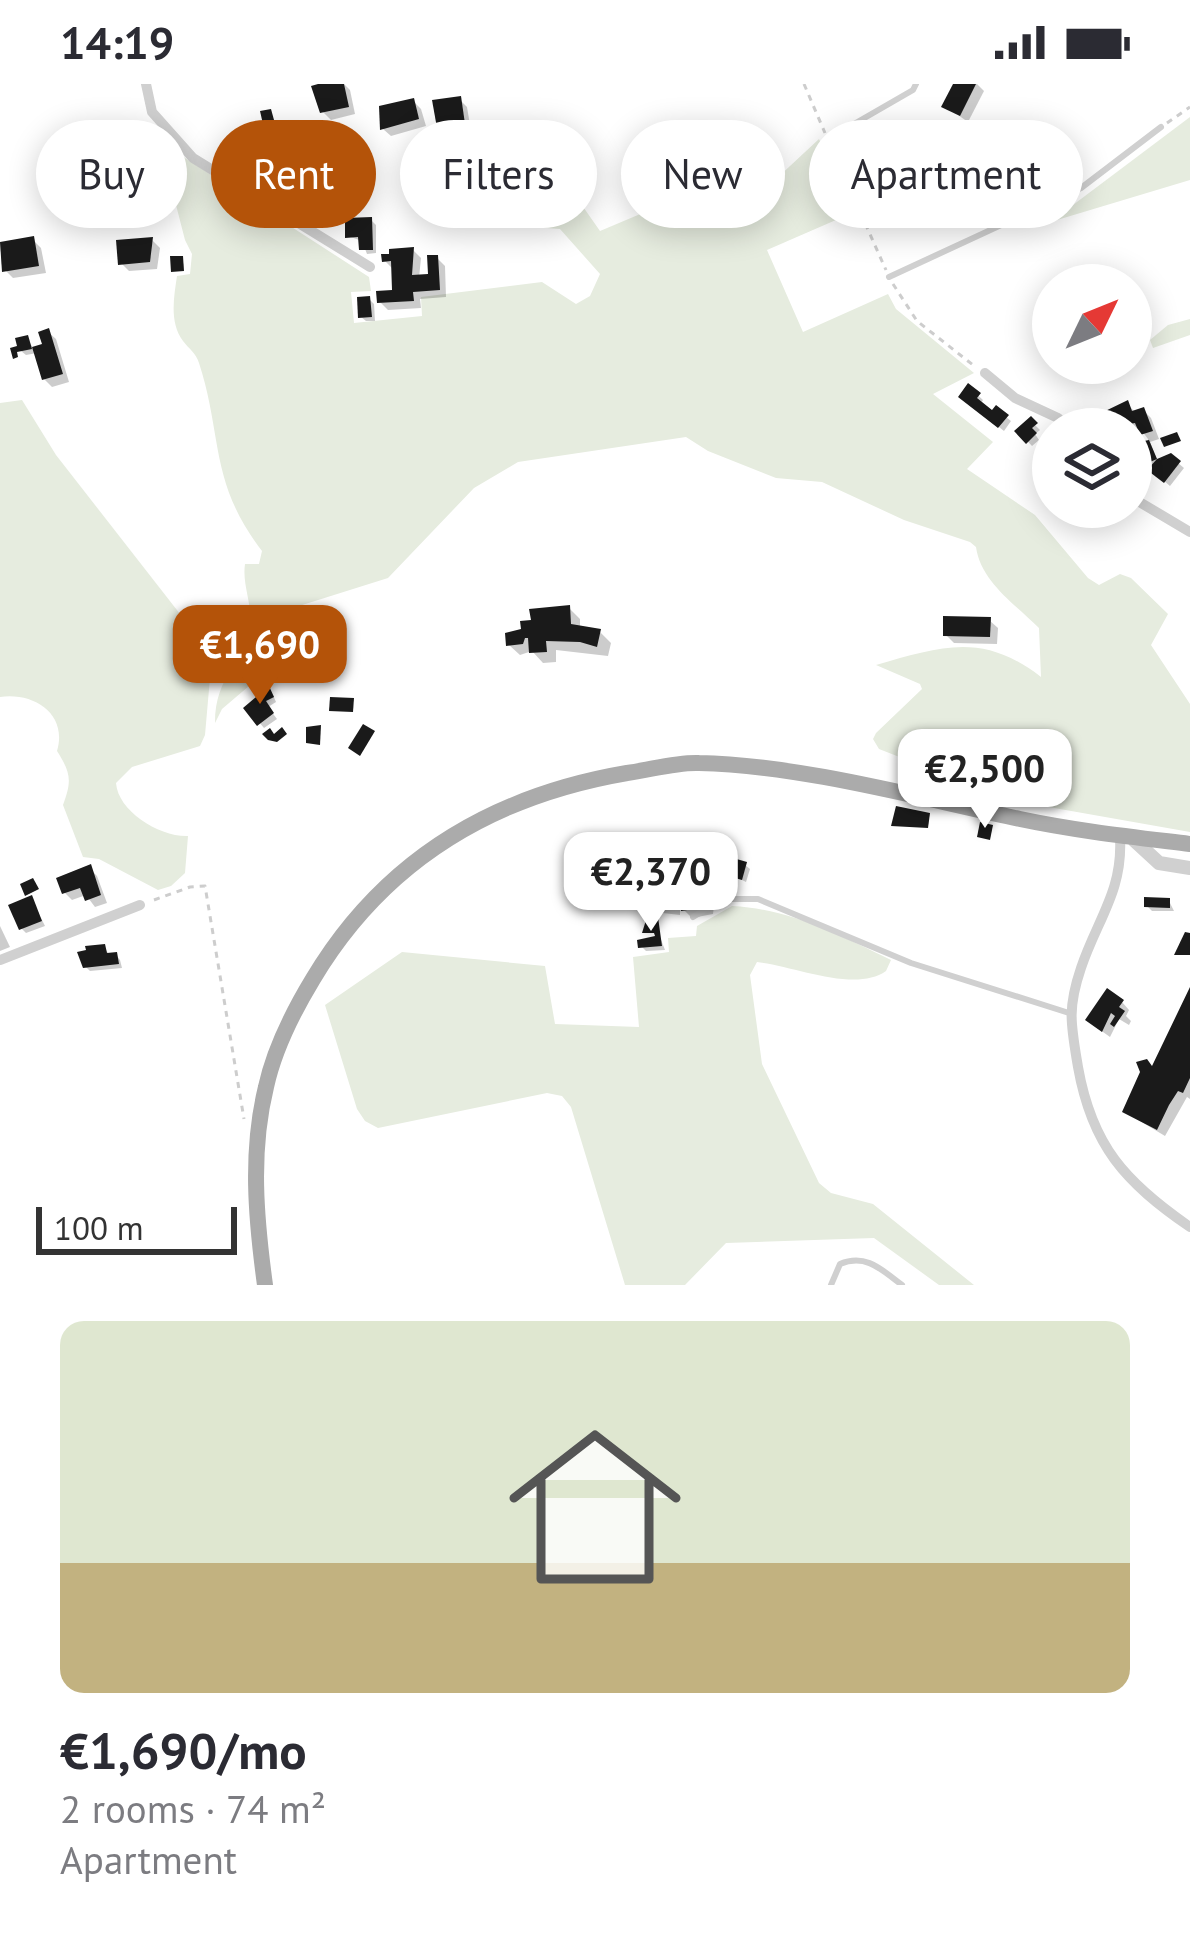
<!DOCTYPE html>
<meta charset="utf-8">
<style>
:root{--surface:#fff;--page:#f7f7f7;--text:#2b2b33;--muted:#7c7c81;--line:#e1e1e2;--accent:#b45309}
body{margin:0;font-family:"PT Sans",sans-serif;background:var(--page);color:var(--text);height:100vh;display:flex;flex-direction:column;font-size:45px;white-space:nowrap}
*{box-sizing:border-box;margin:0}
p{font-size:39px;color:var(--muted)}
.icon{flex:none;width:66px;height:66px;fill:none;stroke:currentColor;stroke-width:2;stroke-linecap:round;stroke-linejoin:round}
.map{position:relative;height:1201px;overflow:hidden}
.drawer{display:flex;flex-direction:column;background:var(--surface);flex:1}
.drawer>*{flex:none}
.banner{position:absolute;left:36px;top:36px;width:1119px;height:108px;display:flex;gap:24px}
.needle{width:78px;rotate:47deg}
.fabs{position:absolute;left:1032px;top:180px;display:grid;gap:24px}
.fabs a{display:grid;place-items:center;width:120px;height:120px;border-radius:50%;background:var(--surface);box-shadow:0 6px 30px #0003;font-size:60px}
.scale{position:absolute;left:36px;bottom:30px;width:201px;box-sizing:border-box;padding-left:12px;border:6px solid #333;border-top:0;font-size:33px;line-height:42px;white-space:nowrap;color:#333;-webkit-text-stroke:9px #fff;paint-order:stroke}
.price{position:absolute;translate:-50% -102px;padding:0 27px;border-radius:24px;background:#fff;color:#222;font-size:39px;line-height:78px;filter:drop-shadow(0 3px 6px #0008)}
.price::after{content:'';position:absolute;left:50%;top:72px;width:36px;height:27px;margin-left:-18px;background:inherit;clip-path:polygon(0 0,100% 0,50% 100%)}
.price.selected{background:var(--accent);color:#fff}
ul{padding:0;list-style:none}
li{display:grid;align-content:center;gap:24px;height:636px;padding:0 60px}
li+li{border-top:3px solid var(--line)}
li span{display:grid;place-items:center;height:372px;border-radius:24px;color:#555}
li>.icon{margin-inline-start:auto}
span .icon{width:216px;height:216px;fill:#fffc;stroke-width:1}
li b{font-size:51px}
.chip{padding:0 42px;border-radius:54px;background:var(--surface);box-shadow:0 6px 30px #0003;font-size:42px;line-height:108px}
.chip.selected{background:var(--accent);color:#fff}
.status{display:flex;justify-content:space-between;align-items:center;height:84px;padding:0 60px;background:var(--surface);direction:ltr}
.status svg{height:33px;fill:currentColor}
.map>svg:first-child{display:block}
.green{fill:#e6ecdf}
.shadow{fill:#0003}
.building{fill:#1a1a1a}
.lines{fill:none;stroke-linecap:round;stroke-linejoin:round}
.path{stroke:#cdcdcd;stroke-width:3;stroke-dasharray:6 6;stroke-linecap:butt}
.service{stroke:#d0d0d0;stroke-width:6}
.minor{stroke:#d0d0d0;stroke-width:10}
.tertiary{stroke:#d0d0d0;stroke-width:14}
.primary{stroke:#ababab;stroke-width:16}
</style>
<div class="status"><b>14:19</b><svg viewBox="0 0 49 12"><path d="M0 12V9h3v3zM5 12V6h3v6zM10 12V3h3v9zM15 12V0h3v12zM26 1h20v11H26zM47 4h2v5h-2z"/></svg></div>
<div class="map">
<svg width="1190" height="1201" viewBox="0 0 1190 1201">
<rect width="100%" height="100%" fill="#fff"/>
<!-- green -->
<g class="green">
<polygon points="1190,33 1190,96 1047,139 1021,137 1073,121"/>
<path d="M 157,47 L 185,74 L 369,193 L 371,207 L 351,208 L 354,239 L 422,232 L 421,213 L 542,198 L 576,220 L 590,212 L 600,190 L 560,145 L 519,142 C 522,116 547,105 572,107 L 600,147 L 721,96 L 733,120 L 771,113 L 775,96 L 819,55 L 852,129 L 767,166 L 803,248 L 888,210 L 896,225 L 974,289 L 933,310 L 993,358 L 967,385 L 1035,431 L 1088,494 L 1099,501 L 1120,490 L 1131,494 L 1168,530 L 1151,561 L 1190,620 L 1190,748 L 947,705 L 946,699 L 925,695 L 925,683 L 879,665 L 873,655 L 876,649 L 922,605 L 920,600 L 876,581 C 942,562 983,548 1041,593 L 1039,544 C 1015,520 981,498 976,463 L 970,458 L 904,436 L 822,398 L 776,394 L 708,367 L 686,353 L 518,378 L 474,404 L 388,494 L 280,528 L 288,556 L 261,568 L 249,602 L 222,625 L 215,639 C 215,590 245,580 250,538 C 252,519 242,500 245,480 L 259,480 L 262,467 C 209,398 223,353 199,279 C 196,269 189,265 183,257 C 169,238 174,213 177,192 L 190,190 L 192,170 L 185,156 Z"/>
<polygon points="1190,235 1190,251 1153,264 1150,256 1168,241"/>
<path d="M 22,316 L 56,371 L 212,571 L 205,651 L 200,662 L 132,683 L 116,699 C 118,727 159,753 188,752 L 185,789 L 171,802 L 158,806 L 99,775 L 83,773 L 63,721 C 72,697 71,689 57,667 C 68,630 34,608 0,613 L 0,319 Z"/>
<path d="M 732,822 C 790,825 839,851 891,876 L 886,887 C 855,909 795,882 757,878 L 750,891 L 762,980 L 819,1099 L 831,1109 L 873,1120 L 974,1201 L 939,1201 L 874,1154 L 726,1159 L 685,1201 L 625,1201 L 571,1023 L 562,1012 L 547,1009 L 378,1044 L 365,1037 L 357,1025 L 325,921 L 402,868 L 545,882 L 555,940 L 639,943 L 633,873 L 669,868 L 668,854 L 696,852 L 697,842 Z"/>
</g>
<!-- shadow -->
<g class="shadow">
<polygon points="333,0 344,0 350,6 355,30 331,36 323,28"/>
<polygon points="956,0 977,0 984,7 968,38 945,22"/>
<polygon points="459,15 467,23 471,47 448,51 440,43"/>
<polygon points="413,17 421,25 426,42 391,52 383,45"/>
<polygon points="264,71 274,92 255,99 250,94"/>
<polygon points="371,136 376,141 376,169 367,170 362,157 348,152"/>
<polygon points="33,156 41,164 46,189 13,194 5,186"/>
<polygon points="152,156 160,164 157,185 129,187 121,179"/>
<polygon points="413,166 421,174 419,194 431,193 437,174 445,182 446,213 420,215 421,224 388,226 380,218 396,209 394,186 385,177"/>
<polygon points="369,215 374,220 375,237 366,237 361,233"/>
<polygon points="48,248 56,255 69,298 52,303 44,295 37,269 26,271 21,267 27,254 34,266 45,262"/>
<polygon points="969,303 983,316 980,321 992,330 996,325 1011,337 1004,347 966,317"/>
<polygon points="1127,320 1136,329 1143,326 1151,334 1159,355 1150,358 1158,378 1171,373 1184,384 1170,402 1149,384 1131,387 1131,377 1148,372 1148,355 1142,347 1131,351 1131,345 1105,345 1101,332"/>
<polygon points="1030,336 1040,346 1035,350 1039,356 1032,362 1018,347"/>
<polygon points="569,524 580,535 580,545 600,548 611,559 608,572 556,566 556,578 543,579 532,567 520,571 509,561"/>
<polygon points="989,536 998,544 997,560 954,559 946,551"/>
<polygon points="273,611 276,618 268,623 277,635 264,644 247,624"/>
<polygon points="745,781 750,785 746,798 732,791"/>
<polygon points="89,784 97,792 107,819 95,823 86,811 72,816 64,808"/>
<polygon points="709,798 716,806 713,830 692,834 680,822 680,831 637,826 629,818 672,807 685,820"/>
<polygon points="32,816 45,842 26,849 22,845"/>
<polygon points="1169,817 1174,827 1152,827 1147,822"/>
<polygon points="0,842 10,863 0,867"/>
<polygon points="660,853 665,866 646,867 641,862"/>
<polygon points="104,863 110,872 116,871 120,876 122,884 90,887 85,882"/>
<polygon points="1190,910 1190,1015 1187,1013 1165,1052 1125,1028 1154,986"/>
<polygon points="1122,918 1129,926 1126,932 1131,937 1129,941 1119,935 1110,953 1096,943"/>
</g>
<!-- building -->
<g class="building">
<polygon points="318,0 344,0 349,23 320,29 311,2"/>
<polygon points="953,0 976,0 960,32 941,23"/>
<polygon points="461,12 465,40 437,44 432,16"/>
<polygon points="414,14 419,35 380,46 379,22"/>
<polygon points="271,25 277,47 265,49 260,27"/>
<polygon points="265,68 272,88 247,96 240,76"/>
<polygon points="372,133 373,166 359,166 358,153 345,154 345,134"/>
<polygon points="34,152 39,182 2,188 0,158"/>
<polygon points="153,153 150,178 118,181 116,156"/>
<polygon points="414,163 412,191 428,190 427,171 438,171 440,206 413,208 414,217 377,219 376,207 392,206 391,177 382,178 381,170 389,170 389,165"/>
<polygon points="170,172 183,172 184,187 171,188"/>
<polygon points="370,212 372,233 358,234 357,213"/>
<polygon points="49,244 63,290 42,296 32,263 42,260 38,248"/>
<polygon points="28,251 32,265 17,268 18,273 13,275 10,264 17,262 15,254"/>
<polygon points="968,299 981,309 977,314 992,326 996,321 1009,331 998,344 958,313"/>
<polygon points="1128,316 1132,327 1144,323 1153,347 1140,351 1135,339 1102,345 1097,331"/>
<polygon points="1031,332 1038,339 1032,344 1037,349 1026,360 1014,347"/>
<polygon points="1053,345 1053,368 1050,371 1039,359"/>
<polygon points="1177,348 1181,357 1164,363 1160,354"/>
<polygon points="1149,356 1157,375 1131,386 1131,374 1145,370 1144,357"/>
<polygon points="1171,369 1181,377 1164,399 1147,386 1157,375"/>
<polygon points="570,521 571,540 601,545 597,563 580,558 546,557 547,568 529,569 528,554 525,554 523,560 506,562 505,549 521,545 520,537 531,536 529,525"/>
<polygon points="943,532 991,533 990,553 943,552"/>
<polygon points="269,602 274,613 266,617 274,629 257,642 243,624"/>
<polygon points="330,613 354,614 353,628 329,627"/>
<polygon points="363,640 375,647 360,672 348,664"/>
<polygon points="321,641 320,661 306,659 306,643"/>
<polygon points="282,643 287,650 277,658 268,656 262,650 270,644 274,650"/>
<polygon points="896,722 930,729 928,744 891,742"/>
<polygon points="980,738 993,741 990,756 977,753"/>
<polygon points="689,761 700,763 699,775 687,773"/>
<polygon points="733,774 747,778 742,796 728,792"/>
<polygon points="91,780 101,811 85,817 80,804 62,810 56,794"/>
<polygon points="611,793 624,797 622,809 614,808 615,803 610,803"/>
<polygon points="684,793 710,795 706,823 681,827"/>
<polygon points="33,794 39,805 25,812 20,800"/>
<polygon points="626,798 674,804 673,825 626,819"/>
<polygon points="32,811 42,837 19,846 8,821"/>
<polygon points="1144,813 1170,814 1170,824 1144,823"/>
<polygon points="647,833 658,833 662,862 638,864 637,856 655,852 654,849 642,849"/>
<polygon points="1185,848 1190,849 1190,871 1174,871"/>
<polygon points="105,860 107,869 117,868 119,880 83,884 77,868 86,866 85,862"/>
<polygon points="1190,903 1190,994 1183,1009 1178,1007 1169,1021 1157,1046 1122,1028 1140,988 1136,978 1147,975 1152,982"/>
<polygon points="1107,904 1124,916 1119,923 1125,927 1114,943 1110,940 1115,932 1111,929 1102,948 1085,936"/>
</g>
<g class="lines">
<!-- path -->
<g class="path">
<polyline points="804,0 825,49"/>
<polyline points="1167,39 1190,23"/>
<polyline points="831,63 886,186"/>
<polyline points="893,200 917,237 973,281"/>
<polyline points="154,816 190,803 205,802 244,1035"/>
</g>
<!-- service -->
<g class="service">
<polyline points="828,55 913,6 916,0"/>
<polyline points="889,193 1081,104 1161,43"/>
<polyline points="693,833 723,815 758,815 911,879 1069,929"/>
<path d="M 831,1201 L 840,1180 C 866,1169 882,1186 902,1201"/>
</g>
<!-- minor -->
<g class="minor">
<polyline points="146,0 152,28 193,74 370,183"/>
<polyline points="985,289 1015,314 1058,334 1069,345"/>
<polyline points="1131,413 1190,448"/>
<path d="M 1120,754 C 1123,807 1097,836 1081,884 C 1067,925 1071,941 1078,983 C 1092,1062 1125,1098 1190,1143"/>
<polyline points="0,876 140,821"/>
</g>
<!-- tertiary -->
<polyline class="tertiary" points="1134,756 1159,779 1190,784"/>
<!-- primary -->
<path class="primary" d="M 265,1201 C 256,1135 250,1068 266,1003 C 274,966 293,928 313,895 C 384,776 492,712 627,689 C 650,686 676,678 699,679 C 800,681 920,714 1020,735 C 1077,747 1133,753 1190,760"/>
</g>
</svg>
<div class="fabs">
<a><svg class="needle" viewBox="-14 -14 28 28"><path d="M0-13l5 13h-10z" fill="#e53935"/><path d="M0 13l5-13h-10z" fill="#7c7c81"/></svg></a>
<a><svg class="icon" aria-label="layers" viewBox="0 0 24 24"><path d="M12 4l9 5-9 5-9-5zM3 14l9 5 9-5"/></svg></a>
</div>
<div class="scale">100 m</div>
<b class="price selected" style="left:260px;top:623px">€1,690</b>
<b class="price" style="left:985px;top:747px">€2,500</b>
<b class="price" style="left:651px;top:850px">€2,370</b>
<div class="banner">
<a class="chip">Buy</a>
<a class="chip selected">Rent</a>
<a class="chip">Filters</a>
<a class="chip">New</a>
<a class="chip">Apartment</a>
</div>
</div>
<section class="drawer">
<ul>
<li><span style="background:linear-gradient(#dfe7d0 65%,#c2b280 0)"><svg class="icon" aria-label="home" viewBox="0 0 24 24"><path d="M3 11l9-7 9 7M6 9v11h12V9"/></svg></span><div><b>€1,690/mo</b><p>2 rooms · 74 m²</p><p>Apartment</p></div></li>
</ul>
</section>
